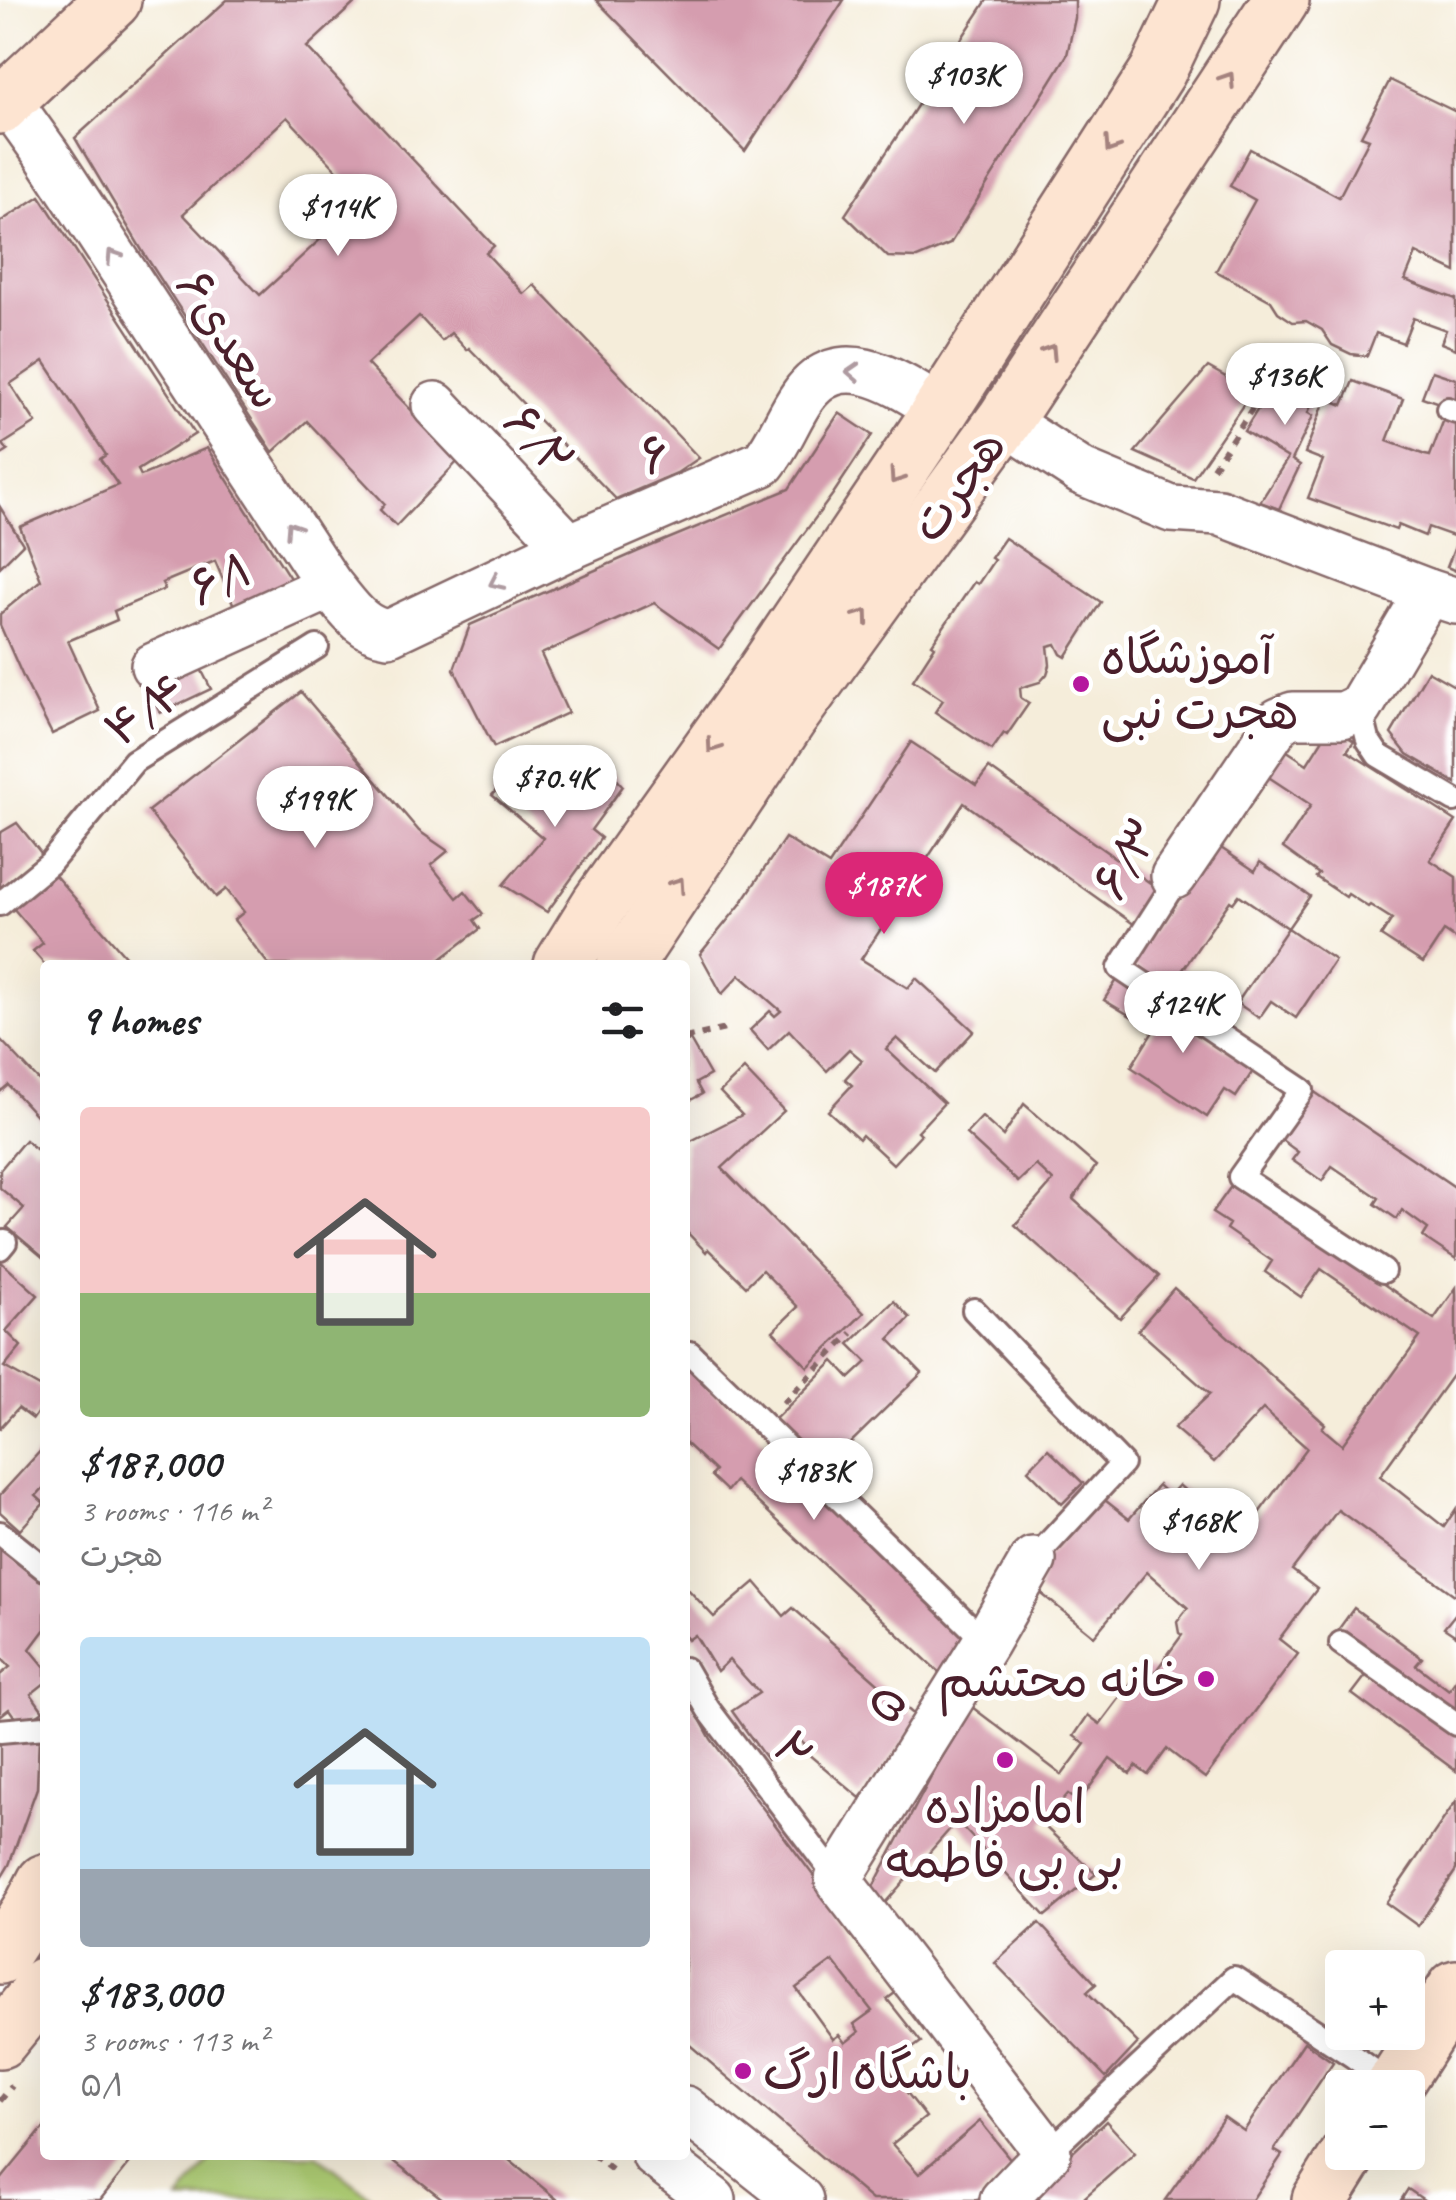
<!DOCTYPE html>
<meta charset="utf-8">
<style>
:root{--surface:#fff;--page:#f6f6f6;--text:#202124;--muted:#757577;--accent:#db2777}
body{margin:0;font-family:Caveat,"Playpen Sans Arabic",sans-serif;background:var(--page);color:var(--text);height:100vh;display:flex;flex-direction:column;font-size:38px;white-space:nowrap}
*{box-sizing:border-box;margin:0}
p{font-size:32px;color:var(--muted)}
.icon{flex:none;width:55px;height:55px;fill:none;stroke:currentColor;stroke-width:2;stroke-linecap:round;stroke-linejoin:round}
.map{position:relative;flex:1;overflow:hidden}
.side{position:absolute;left:40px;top:960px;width:650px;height:1200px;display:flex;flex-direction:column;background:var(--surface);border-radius:10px;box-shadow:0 10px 40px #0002}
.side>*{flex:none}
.buttons{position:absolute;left:1325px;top:1950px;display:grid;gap:20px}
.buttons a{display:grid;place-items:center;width:100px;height:100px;border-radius:10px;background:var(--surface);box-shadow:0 10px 40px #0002;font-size:50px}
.price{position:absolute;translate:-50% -85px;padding:0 22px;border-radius:35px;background:#fff;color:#222;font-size:32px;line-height:65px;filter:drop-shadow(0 2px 5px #0008)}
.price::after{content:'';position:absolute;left:50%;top:60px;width:30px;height:22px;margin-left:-15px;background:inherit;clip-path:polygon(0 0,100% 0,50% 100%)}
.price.selected{background:var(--accent);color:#fff}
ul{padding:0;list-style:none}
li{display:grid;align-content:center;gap:20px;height:530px;padding:0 40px}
li span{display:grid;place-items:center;height:310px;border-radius:10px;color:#555}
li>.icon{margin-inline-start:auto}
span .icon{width:180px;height:180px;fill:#fffc;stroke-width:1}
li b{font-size:42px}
h2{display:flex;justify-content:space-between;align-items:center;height:120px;padding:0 40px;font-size:42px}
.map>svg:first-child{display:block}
.green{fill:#acca72;stroke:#7b744e;stroke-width:2.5}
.building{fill:#d59daf;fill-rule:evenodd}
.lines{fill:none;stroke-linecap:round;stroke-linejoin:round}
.lane-casing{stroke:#866768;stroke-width:28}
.street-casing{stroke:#866768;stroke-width:50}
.secondary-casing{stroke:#866768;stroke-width:60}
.path{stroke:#866768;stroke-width:6;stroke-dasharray:8 8;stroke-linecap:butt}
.lane{stroke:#fff;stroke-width:22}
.street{stroke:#fff;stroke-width:45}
.secondary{stroke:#fde4d1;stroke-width:55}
.oneway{stroke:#a4827e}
.oneway2{stroke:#ae9aa0}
.poi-dot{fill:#b5179e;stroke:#fff;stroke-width:4}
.labels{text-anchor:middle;stroke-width:10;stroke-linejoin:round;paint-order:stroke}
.street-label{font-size:48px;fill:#4a1f2b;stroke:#fff}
.poi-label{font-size:48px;fill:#4a1f2b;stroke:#fff;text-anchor:start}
</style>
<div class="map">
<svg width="1456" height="2200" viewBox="0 0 1456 2200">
<rect width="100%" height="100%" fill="#fff"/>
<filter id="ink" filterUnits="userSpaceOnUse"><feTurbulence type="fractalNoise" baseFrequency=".01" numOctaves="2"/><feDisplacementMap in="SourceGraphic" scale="20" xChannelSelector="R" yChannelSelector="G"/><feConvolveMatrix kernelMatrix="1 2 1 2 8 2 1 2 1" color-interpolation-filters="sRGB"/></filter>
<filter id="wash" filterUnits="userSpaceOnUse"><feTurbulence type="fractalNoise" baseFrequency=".0048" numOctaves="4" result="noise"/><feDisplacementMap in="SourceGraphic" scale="40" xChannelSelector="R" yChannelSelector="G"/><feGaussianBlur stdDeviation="2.25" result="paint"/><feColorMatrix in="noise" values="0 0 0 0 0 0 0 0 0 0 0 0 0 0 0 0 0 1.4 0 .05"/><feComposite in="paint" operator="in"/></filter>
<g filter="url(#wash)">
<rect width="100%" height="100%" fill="#f5edda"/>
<!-- green -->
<polygon class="green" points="215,2155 317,2155 375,2200 179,2200"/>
<g id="blocks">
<!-- building -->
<g class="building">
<path d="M 227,0 L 358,0 L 307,47 L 494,246 L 486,253 L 524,294 L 534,285 L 699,458 L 677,473 L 616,499 L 469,348 L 467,350 L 451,333 L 442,341 L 419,316 L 367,364 L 459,460 L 396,526 L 380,510 L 385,504 L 307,421 L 273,452 L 143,252 L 75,138 ZM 287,117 L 364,199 L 260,295 L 183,214 Z"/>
<polygon points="596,0 844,0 745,151"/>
<polygon points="987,0 1075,0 1075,18 1067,55 950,244 917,258 888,257 845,215"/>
<polygon points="1390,80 1456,112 1456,272 1416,253 1405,280 1456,299 1456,349 1441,343 1446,330 1413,318 1403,343 1376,333 1367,356 1351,354 1332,345 1322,330 1306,321 1293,322 1278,312 1271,301 1216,271 1255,200 1230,186 1250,149 1339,197 1369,139 1361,136"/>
<polygon points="40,196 195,434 138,470 141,476 207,448 293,583 235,608 215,561 162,583 165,589 114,611 117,620 68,641 100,711 52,734 24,679 0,625 0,614 41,580 20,527 118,485 100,459 106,455 44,361 10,384 36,423 3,444 8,451 0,456 0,222"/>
<polygon points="1291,365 1320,383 1308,413 1313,416 1292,460 1300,465 1279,509 1260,502 1288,458 1244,431 1270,390 1279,396"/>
<polygon points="1208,367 1252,392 1193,478 1135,452"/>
<polygon points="1432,371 1456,379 1456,409 1422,397"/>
<polygon points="1353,381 1403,399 1387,441 1425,455 1430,456 1446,414 1456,418 1456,537 1428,527 1425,536 1398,525 1396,530 1308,498 1323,460 1305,453 1326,398 1343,405"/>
<polygon points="839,413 872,435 833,494 719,649 654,603 541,654 568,713 494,747 454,669 470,625 639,551 789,489"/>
<polygon points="0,507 23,544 0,567"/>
<polygon points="1005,538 1101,602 1066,657 1061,654 1056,644 1048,646 1050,665 1047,674 1040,682 1020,688 1021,698 1029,703 1007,735 1004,733 992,750 935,712 943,700 913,680 935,646 932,644 974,582 978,584 994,560 991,558"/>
<polygon points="1456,544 1456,571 1447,567"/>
<polygon points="200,667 211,689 160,713 149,690"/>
<polygon points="1428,671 1456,687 1456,783 1407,754 1391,734"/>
<polygon points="301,692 419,831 448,851 431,865 457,898 465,891 483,914 474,920 480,929 433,965 269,965 234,920 244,912 226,889 216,897 148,811"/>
<polygon points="1331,726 1354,741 1347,751 1456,821 1430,860 1456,877 1456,939 1444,931 1423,963 1381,936 1392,919 1370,905 1368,907 1348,894 1346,897 1316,877 1319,874 1283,848 1311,805 1261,772 1281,747 1307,764"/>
<polygon points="911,742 976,785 989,768 1160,890 1135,925 964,803 861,959 908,988 916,978 974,1031 935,1073 897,1038 886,1049 944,1103 918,1131 921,1134 893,1164 862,1135 859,1139 828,1111 852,1085 845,1079 862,1060 849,1049 827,1071 789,1030 768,1050 750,1030 770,1011 775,1016 781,1011 740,975 722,994 700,954 740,905 785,838 829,865"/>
<polygon points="518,766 547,790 562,773 577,785 598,784 610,772 623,786 591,830 601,838 547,912 503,885 543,838 492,795"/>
<polygon points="17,823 45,858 0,894 0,833"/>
<polygon points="1212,842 1255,871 1260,862 1310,896 1288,928 1239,895 1233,903 1230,901 1169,990 1129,963"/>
<polygon points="53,873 133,965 45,965 33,951 43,943 13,908"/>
<polygon points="1288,928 1335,960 1296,1018 1271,1001 1259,1018 1237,1003"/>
<polygon points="1117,980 1255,1068 1236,1097 1225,1090 1207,1117 1131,1067 1161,1019 1141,1006 1134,1018 1104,1000"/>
<polygon points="0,1039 45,1087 45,1125 8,1085 0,1092"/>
<polygon points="690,1040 710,1075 696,1083 702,1094 685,1103 685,1042"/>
<polygon points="744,1069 784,1111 722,1168 864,1313 808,1367 773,1331 798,1307 762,1270 746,1286 708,1249 706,1252 685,1230 685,1144 742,1115 720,1092"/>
<polygon points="1313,1091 1456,1188 1456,1259 1423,1237 1428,1229 1402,1210 1397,1219 1375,1204 1379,1198 1332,1166 1322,1181 1292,1160 1298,1152 1279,1138"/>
<polygon points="1024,1104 1096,1166 1073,1199 1159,1276 1120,1318 1015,1225 1053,1181 1036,1165 1018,1182 966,1134 982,1117 1003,1136"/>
<polygon points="45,1139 45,1259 7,1227 24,1208 0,1188 0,1170 25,1140 36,1149"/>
<polygon points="1235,1181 1434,1319 1456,1288 1456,1370 1380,1476 1444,1527 1456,1509 1456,1596 1338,1510 1292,1570 1317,1589 1279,1639 1298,1654 1205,1778 1167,1749 1148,1775 1136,1766 1130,1774 1110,1759 1079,1802 1068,1794 1046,1820 1043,1825 1096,1874 1045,1916 957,1821 884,1904 871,1891 938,1764 972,1707 1062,1775 1085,1744 1074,1736 1088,1715 1100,1724 1140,1671 1151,1669 1155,1672 1182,1635 1179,1633 1177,1622 1188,1608 1147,1572 1094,1636 1038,1591 1042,1562 1101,1497 1129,1519 1158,1485 1169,1496 1179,1485 1239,1540 1307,1448 1263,1409 1214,1462 1174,1428 1210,1394 1138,1330 1174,1288 1325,1424 1322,1428 1342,1445 1420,1337 1321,1269 1301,1297 1265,1272 1272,1261 1226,1229 1229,1224 1212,1213"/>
<polygon points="0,1261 38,1295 6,1331 21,1346 4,1367 45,1390 45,1415 39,1410 33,1419 18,1408 0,1428"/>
<polygon points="894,1301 910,1318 889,1339 922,1373 836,1457 823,1443 810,1455 775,1419 834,1361 850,1378 867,1362 849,1344"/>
<polygon points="685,1364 967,1639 945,1678 735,1481 727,1491 711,1476 715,1471 685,1443"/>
<polygon points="45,1446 45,1486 36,1496 44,1503 20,1530 0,1512 0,1495"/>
<polygon points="1048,1449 1083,1483 1062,1504 1028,1470"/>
<polygon points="0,1547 45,1581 45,1629 30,1649 45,1667 45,1683 31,1694 43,1711 21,1726 9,1709 0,1716 0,1675 10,1667 0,1657"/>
<polygon points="755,1582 784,1616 793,1608 920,1720 860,1798 801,1748 805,1744 796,1736 767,1760 732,1711 759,1693 729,1660 717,1671 695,1635 688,1640 685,1636 685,1586 714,1617"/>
<polygon points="1354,1608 1422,1658 1416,1665 1449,1690 1456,1680 1456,1716 1338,1630"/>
<polygon points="1456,1613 1456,1636 1444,1628"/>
<polygon points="1368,1673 1456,1735 1456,1771 1352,1694"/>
<path d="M 685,1692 L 711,1739 L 899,1990 L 887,1999 L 921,2042 L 887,2067 L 926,2117 L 892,2144 L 919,2174 L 980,2121 L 1015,2165 L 978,2200 L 872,2200 L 685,2041 ZM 833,1961 L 872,2011 L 854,2024 L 859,2032 L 845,2043 L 839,2035 L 833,2039 L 796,1988 Z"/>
<polygon points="39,1736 37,1788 9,1865 0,1880 0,1739"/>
<polygon points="1456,1801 1456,1870 1418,1926 1386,1903"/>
<polygon points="1039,1923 1096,1984 1087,1992 1138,2043 1106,2077 995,1963"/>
<polygon points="1304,2042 1333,2062 1274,2150 1282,2155 1252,2200 1165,2200 1224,2117 1244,2131"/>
<polygon points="1106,2121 1135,2153 1085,2197 1088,2200 1022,2200"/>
<polygon points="45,2126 45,2155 136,2155 100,2200 0,2200 0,2181"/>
<polygon points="386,2155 503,2155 558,2200 444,2200"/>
<polygon points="1408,2189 1424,2200 1401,2200"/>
</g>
</g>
</g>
<g filter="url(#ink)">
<use href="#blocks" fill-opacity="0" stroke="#866768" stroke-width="2.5"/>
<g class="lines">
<!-- lane casing -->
<g class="lane-casing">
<g id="lane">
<polyline points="1448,409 1456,412"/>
<polyline points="1360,707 1368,740 1378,755 1454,800"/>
<polyline points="1174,876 1168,893 1120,968 1302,1090 1240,1177 1383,1271"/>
<polyline points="0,904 50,863 134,761 317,647"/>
<polyline points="0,1248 5,1242"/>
<polyline points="974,1310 1122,1464 1033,1560"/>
<polyline points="690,1353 986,1642"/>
<polyline points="0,1533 45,1569"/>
<polyline points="1341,1643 1456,1724"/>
<polyline points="685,1669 708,1709 838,1880"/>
<polyline points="0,1731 45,1727"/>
<polyline points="1048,2153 1234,1978 1353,2056 1393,2085"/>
</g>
</g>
<!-- street casing -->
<g class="street-casing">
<g id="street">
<path d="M 7,99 L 47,155 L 330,586 C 348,607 360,629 388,633 L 569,547 L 763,463 C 780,442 788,417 803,396 C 841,342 900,385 941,410"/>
<polyline points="435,405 569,547"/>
<polyline points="1004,421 1082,472 1171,509 1219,512 1428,592 1456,601"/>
<polyline points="154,666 330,586"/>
<polyline points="1174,876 1279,721 1293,715 1343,715 1360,707 1428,592"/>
<polyline points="685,2109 800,2200"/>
<polyline points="655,2155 713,2200"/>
<polyline points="1003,2200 1048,2153 838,1880 986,1642 1033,1560"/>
</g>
</g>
<!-- secondary casing -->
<g class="secondary-casing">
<g id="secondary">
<polyline points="0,106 113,0"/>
<polyline points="562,965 599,905 751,692 941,410 1158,71 1192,0"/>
<polyline points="625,965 789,718 1004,421 1281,0"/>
<polyline points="0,1956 33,1905 45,1882"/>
<polyline points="0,2040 45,1985"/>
<polyline points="1392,2088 1456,1988"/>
<polyline points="1320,2200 1350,2152"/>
</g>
</g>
<!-- path -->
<g class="path">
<polyline points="1213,468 1263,392"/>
<polyline points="685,1038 730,1028"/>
<polyline points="783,1403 852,1333"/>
<polyline points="0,2101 12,2086"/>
<polyline points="593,2155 617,2174"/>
</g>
<!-- lane -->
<use href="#lane" class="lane"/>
<!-- street -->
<use href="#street" class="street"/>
<!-- secondary -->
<use href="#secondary" class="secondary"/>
</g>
<!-- one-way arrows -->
<defs><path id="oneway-chevron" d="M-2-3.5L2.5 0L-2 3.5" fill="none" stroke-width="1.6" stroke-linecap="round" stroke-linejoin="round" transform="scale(2.5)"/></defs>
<g class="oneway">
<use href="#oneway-chevron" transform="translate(1228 79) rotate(-57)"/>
<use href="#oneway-chevron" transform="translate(1111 146) rotate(123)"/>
<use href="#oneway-chevron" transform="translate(1050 351) rotate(-57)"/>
<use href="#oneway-chevron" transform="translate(896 477) rotate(124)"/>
<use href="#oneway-chevron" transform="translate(863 616) rotate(-54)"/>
<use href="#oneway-chevron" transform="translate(713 746) rotate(125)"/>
<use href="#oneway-chevron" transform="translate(678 884) rotate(-56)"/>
</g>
<g class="oneway2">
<use href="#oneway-chevron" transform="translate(113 256) rotate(-123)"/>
<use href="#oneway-chevron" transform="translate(853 372) rotate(-177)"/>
<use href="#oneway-chevron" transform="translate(292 528) rotate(-123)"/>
<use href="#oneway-chevron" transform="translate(496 582) rotate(155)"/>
</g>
</g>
<!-- markers -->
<g class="poi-dot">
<circle cx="1081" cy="684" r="10"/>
<circle cx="1206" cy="1679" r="10"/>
<circle cx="1005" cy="1760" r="10"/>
<circle cx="743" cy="2071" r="10"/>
</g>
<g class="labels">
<!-- street labels -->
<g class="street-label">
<text transform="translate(231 339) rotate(57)" y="17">سعدی۶</text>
<text transform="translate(540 440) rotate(47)" y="17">۶/۲</text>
<text transform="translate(655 454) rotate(-23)" y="17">۶</text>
<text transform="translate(957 485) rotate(-54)" y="17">هجرت</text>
<text transform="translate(220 578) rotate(-24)" y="17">۶/۱</text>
<text transform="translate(145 709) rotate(-36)" y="17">۴/۴</text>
<text transform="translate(1126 858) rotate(-59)" y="17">۶/۳</text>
<text transform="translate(886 1704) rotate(-58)" y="17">۵</text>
<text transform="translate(793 1750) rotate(53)" y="17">۲</text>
</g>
<!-- poi labels -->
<g class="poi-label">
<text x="1101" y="673">آموزشگاه<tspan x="1101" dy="55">هجرت نبی</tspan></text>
<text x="1186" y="1696" text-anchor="end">خانه محتشم</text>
<text x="1005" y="1822" text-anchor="middle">امامزاده<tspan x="1005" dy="55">بی بی فاطمه</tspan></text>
<text x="763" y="2088">باشگاه ارگ</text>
</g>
</g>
</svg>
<div class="buttons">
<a>+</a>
<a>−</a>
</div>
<b class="price" style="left:964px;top:127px">$103K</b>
<b class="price" style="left:338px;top:259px">$114K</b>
<b class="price" style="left:1285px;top:428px">$136K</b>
<b class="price" style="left:555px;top:830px">$70.4K</b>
<b class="price" style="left:315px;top:851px">$199K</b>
<b class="price selected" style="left:884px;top:937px">$187K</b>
<b class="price" style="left:1183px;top:1056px">$124K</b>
<b class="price" style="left:814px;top:1523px">$183K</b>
<b class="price" style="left:1199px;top:1573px">$168K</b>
<section class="side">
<h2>9 homes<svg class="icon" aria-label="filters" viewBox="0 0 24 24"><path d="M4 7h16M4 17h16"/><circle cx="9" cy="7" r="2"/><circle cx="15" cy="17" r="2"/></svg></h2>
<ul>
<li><span style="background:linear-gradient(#f6c9c9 60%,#8fb573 0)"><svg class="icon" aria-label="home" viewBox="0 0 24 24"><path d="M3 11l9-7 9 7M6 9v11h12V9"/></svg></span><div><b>$187,000</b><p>3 rooms · 116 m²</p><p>هجرت</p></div></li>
<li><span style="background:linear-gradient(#bfe0f5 75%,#9aa5b1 0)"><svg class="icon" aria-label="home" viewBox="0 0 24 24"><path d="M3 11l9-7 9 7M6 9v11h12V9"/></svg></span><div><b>$183,000</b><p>3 rooms · 113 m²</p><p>۵/۱</p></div></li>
</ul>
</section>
</div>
